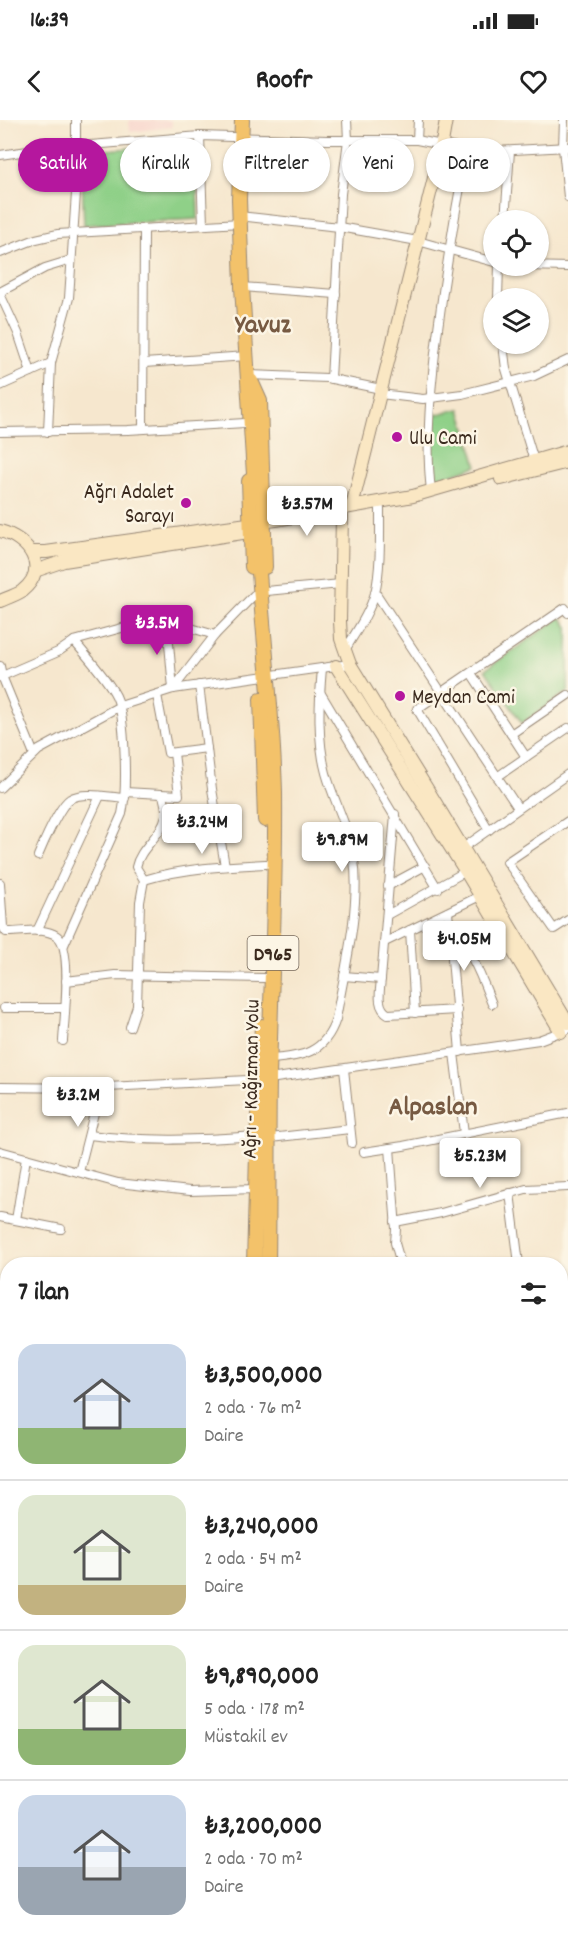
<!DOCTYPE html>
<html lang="tr">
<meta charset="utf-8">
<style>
:root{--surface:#fff;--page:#f6f6f6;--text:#222;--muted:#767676;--line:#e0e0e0;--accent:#b5179e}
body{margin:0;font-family:Dekko,sans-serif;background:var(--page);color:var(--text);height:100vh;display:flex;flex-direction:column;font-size:22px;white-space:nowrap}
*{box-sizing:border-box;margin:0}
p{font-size:20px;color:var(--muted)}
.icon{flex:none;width:33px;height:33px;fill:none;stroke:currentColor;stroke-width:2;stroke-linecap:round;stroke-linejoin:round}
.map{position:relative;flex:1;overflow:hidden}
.panel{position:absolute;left:0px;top:1137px;width:568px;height:684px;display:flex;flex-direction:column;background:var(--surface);border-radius:24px 24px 0 0;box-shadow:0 2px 4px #0004}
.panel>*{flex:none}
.banner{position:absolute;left:18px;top:18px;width:532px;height:54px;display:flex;gap:12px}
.buttons{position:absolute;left:483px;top:90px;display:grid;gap:12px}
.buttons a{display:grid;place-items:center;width:66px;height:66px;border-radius:50%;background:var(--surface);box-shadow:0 2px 4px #0004;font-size:30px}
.price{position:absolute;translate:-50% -51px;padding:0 14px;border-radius:6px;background:#fff;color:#222;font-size:20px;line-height:39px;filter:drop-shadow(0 2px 3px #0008)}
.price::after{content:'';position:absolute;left:50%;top:36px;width:18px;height:14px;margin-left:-9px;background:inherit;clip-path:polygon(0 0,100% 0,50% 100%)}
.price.active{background:var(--accent);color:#fff}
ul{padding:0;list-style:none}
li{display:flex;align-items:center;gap:18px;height:150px;padding:0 18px}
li+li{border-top:2px solid var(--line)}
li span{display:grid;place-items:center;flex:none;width:168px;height:120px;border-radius:18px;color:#555}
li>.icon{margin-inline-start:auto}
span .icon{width:72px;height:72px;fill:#fffc;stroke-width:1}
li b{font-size:26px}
h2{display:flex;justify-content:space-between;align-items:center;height:72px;padding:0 18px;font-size:26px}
.pill{padding:0 21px;border-radius:27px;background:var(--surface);box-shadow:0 2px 4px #0004;font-size:21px;line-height:54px}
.pill.active{background:var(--accent);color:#fff}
.status{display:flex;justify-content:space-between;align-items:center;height:42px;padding:0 30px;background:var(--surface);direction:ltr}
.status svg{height:16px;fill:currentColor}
header{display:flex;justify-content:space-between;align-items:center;height:78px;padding:0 18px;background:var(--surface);font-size:27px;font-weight:700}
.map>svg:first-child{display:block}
.built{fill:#f7d1c9}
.green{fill:#8fd088;stroke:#657d53;stroke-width:1.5}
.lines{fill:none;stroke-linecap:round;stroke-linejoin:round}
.river{stroke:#4cbbc2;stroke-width:12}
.street-casing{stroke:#988876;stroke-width:10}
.secondary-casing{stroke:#988876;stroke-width:14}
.primary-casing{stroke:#988876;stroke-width:16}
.highway-casing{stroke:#988876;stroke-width:17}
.street{stroke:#fff;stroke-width:8}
.secondary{stroke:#fae7c3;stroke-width:12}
.primary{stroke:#f3c26a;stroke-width:14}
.highway{stroke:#f3c26a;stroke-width:15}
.poi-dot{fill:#b5179e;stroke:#fcf5e5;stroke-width:2}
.labels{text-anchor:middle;stroke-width:5;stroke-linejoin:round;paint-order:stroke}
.shield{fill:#fcf5e5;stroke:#75675a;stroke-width:1.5}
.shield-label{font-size:20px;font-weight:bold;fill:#3b2a1e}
.poi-label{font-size:21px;fill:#3b2a1e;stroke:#fcf5e5;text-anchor:start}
.street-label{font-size:21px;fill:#3b2a1e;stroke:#fcf5e5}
.district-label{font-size:27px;font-weight:bold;fill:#775a42;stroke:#fcf5e5}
</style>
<div class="status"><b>16:39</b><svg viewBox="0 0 49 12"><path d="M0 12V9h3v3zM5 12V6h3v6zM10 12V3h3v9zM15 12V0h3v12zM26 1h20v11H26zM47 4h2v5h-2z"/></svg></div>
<header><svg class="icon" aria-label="back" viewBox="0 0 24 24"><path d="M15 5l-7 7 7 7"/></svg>Roofr<svg class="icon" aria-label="heart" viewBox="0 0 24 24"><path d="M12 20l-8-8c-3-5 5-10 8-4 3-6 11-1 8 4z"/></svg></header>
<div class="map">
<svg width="568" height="1821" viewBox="0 0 568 1821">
<rect width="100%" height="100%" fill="#fcf5e5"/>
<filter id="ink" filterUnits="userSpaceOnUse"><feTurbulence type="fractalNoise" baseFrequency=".0167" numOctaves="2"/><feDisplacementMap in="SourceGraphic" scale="12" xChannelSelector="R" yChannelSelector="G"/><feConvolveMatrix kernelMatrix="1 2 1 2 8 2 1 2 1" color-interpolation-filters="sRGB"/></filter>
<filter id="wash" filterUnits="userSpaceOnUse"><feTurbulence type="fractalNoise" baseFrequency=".008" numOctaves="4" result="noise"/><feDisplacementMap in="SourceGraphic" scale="24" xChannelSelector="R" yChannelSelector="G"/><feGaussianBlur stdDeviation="1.35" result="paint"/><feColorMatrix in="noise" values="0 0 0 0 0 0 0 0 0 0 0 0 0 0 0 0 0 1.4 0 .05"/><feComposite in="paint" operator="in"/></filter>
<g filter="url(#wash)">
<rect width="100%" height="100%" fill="#f6e7ce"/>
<!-- built -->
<polygon class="built" points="129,0 171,0 172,7 130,12"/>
<!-- green -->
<g class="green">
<polygon points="196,23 198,99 84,105 81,32"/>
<polygon points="460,289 477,346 435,360 429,335 433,295"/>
<polygon points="561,497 568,507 568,571 522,603 485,550"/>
</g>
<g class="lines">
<!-- river -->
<g class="river">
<polyline points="0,1790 8,1788"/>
<polyline points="561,1796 568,1797"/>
<polyline points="561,1810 568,1805"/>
<polyline points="221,1814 250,1821"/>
<polyline points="0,1817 30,1821"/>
<polyline points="135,1821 153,1814"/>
<polyline points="366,1821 382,1821"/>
<polyline points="539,1821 554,1814"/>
</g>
</g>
</g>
<g filter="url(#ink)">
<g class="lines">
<!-- street casing -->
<g class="street-casing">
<g id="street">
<polyline points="564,0 563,28 568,77"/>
<polyline points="200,16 203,105"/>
<polyline points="417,20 418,0"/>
<polyline points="0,35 42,29 200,16 327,20 417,20 467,30 495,31 568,27"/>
<polyline points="239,96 339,107 418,121 494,142"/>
<polyline points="505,100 510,31"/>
<polyline points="0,133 36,119 58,114 240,103"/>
<polyline points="524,146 568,147"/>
<polyline points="242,167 336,174"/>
<polyline points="0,172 45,148 71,140"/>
<polyline points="0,174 18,213 31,252"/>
<polyline points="498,178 499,146"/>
<polyline points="503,224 506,249 535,344"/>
<polyline points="144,243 247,236"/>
<polyline points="249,255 327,258 381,269"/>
<polyline points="331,259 341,74 348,20 347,0"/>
<polyline points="0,266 51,243"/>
<polyline points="380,274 423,279 462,274 534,256 568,240"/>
<polyline points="143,309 144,109"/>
<polyline points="0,312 128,310 245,303"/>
<polyline points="48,312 51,243 69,178 76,73 76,0"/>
<path d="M 431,371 C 425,319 431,267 437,216 C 445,153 455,92 467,30"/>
<polyline points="266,471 341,464"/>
<polyline points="375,472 518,688"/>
<polyline points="167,501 173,569"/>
<path d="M 344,532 C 355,513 369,494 375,473 C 381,450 380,413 380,389"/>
<polyline points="0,546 2,556 34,634"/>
<polyline points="471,553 526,637"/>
<polyline points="0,557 58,532 74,521 140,503 167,501 215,515"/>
<polyline points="199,565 212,669 225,746"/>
<polyline points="173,569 215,515 254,475"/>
<polyline points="320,572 438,769"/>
<polyline points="157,575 168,633 207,628"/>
<polyline points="511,614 568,575"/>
<polyline points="497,657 568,608"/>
<polyline points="0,668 39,630 120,586 173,569 350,544"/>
<polyline points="125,672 179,675 174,633"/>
<path d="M 395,694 L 381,859 C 380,871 376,887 388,894 L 457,890"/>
<polyline points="568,701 507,742 554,809 568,800"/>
<polyline points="489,710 417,589 565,488 568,493"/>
<polyline points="460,730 568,654"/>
<path d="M 38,736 C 43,724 60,685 70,679 C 81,671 111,677 125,678"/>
<path d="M 144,760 C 183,748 225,746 266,744"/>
<path d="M 0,763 L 3,807 L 6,812 C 21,813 43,806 57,816 C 73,827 64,901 63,921"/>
<polyline points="388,766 425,746"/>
<polyline points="448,792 460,932"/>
<polyline points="387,795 470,749"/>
<path d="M 448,809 C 471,826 482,859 492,884"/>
<polyline points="410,810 415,893"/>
<polyline points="37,811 100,676"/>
<polyline points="385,822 484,774"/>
<path d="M 64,825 L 122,694 C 127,671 126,597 116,576 C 107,558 87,537 74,521"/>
<polyline points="344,856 381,859"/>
<polyline points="66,861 115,855 264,858"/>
<polyline points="4,888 65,888"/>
<path d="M 130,907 L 137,886 L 140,782 L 144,760 L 136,747 C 140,727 162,716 166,695 C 167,689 164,681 163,675"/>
<polyline points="454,933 464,1013"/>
<path d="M 270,939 C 302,937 325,933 336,899 C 344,853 361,786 354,740 C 350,710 334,682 326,653 C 317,619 319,583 322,548"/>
<polyline points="344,949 352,1023"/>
<polyline points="0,967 87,968 269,959 539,920 568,909"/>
<path d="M 89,1015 C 146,1022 201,1020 257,1016"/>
<polyline points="270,1018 350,1009"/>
<polyline points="390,1028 396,1109 395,1123 401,1144"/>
<polyline points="0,1031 118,1063 190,1071 256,1069"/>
<polyline points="364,1032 403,1026 568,993"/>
<polyline points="79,1052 94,993 96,967"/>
<polyline points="510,1073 519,1144"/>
<polyline points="0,1097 61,1109"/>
<polyline points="16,1100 26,1038"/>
<polyline points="395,1102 441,1093 526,1069 568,1067"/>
<polyline points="0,1264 8,1265"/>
<polyline points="561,1332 568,1330"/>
<polyline points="561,1392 568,1391"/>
<polyline points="0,1396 8,1381"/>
<polyline points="0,1438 8,1438"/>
<polyline points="561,1464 568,1463"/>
<polyline points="0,1472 8,1473"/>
<polyline points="561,1529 565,1549"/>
</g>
</g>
<!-- secondary casing -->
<g class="secondary-casing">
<g id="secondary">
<polyline points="501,359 568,342"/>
<polyline points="352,386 440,34 446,0"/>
<polyline points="342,396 340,501 341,519 350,544 429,672 568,903"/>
<path d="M 0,411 C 28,418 51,448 22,471 C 16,475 7,478 0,481"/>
<polyline points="32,432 46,432 276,400 413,376 568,331"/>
<polyline points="35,451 64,441 255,411"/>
<polyline points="336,546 466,752 561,912"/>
<polyline points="0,1201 8,1202"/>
<polyline points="561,1220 568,1219"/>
<polyline points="561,1229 568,1229"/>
</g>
</g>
<!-- primary casing -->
<g class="primary-casing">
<g id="primary">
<polyline points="242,0 239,79 242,167 255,370"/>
<polyline points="251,261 260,281 265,447"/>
<polyline points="249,361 252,447"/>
<path d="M 258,438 C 263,516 273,594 275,673 C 276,768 271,863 269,959 C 268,1020 269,1083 268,1144"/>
<polyline points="261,579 265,700"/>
<polyline points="254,1144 259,960 262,906"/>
</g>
</g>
<!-- highway casing -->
<g class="highway-casing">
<g id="highway">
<polyline points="0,1643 8,1644"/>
<polyline points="0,1656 8,1657"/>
<polyline points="561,1663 568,1662"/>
<polyline points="561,1674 568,1674"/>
<polyline points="250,1821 250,1814"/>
<polyline points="262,1821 262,1814"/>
</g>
</g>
<!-- street -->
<use href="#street" class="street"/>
<!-- secondary -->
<use href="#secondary" class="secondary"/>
<!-- primary -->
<use href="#primary" class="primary"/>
<!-- highway -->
<use href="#highway" class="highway"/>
</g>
</g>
<!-- markers -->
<g class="poi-dot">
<circle cx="397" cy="317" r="6"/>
<circle cx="186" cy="383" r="6"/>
<circle cx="400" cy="576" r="6"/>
</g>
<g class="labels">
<!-- shield labels -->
<rect class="shield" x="247.5" y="816" width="51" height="34" rx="4.5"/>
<g class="shield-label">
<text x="273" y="840">D965</text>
</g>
<!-- poi labels -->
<g class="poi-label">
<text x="409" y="324">Ulu Cami</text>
<text x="174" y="378" text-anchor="end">Ağrı Adalet<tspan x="174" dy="24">Sarayı</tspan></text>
<text x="412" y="583">Meydan Cami</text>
</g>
<!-- street labels -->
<g class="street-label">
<text transform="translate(250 959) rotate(-89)" y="7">Ağrı - Kağızman Yolu</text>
</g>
<!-- district labels -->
<g class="district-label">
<text x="263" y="212">Yavuz</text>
<text x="433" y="994">Alpaslan</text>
</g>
</g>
</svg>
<div class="buttons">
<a><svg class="icon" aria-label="locate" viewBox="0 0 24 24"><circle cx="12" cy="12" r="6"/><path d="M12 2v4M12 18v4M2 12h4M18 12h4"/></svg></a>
<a><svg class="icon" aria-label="layers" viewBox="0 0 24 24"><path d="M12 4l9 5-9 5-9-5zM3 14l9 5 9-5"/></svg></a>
</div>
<b class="price" style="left:307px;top:417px">₺3.57M</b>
<b class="price active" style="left:157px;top:536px">₺3.5M</b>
<b class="price" style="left:202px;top:735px">₺3.24M</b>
<b class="price" style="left:342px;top:753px">₺9.89M</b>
<b class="price" style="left:464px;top:852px">₺4.05M</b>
<b class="price" style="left:78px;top:1008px">₺3.2M</b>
<b class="price" style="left:480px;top:1069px">₺5.23M</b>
<div class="banner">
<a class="pill active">Satılık</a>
<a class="pill">Kiralık</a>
<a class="pill">Filtreler</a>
<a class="pill">Yeni</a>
<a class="pill">Daire</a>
</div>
<section class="panel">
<h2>7 ilan<svg class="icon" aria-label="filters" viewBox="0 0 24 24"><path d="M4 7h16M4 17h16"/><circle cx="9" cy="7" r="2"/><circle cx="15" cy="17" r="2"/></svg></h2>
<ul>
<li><span style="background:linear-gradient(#c9d6e8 70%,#8fb573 0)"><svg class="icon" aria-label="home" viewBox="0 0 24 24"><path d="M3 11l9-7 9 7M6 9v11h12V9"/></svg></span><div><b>₺3,500,000</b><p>2 oda · 76 m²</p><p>Daire</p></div></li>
<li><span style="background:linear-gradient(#dfe7d0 75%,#c2b280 0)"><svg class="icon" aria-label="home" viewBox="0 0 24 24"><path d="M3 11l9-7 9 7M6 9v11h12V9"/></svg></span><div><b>₺3,240,000</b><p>2 oda · 54 m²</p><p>Daire</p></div></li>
<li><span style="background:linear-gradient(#dfe7d0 70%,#8fb573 0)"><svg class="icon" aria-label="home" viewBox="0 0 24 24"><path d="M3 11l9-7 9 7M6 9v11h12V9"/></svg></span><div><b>₺9,890,000</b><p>5 oda · 178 m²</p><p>Müstakil ev</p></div></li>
<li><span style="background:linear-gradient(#c9d6e8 60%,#9aa5b1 0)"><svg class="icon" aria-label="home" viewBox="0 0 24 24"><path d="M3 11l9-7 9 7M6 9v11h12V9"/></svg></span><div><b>₺3,200,000</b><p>2 oda · 70 m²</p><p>Daire</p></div></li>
</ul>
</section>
</div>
